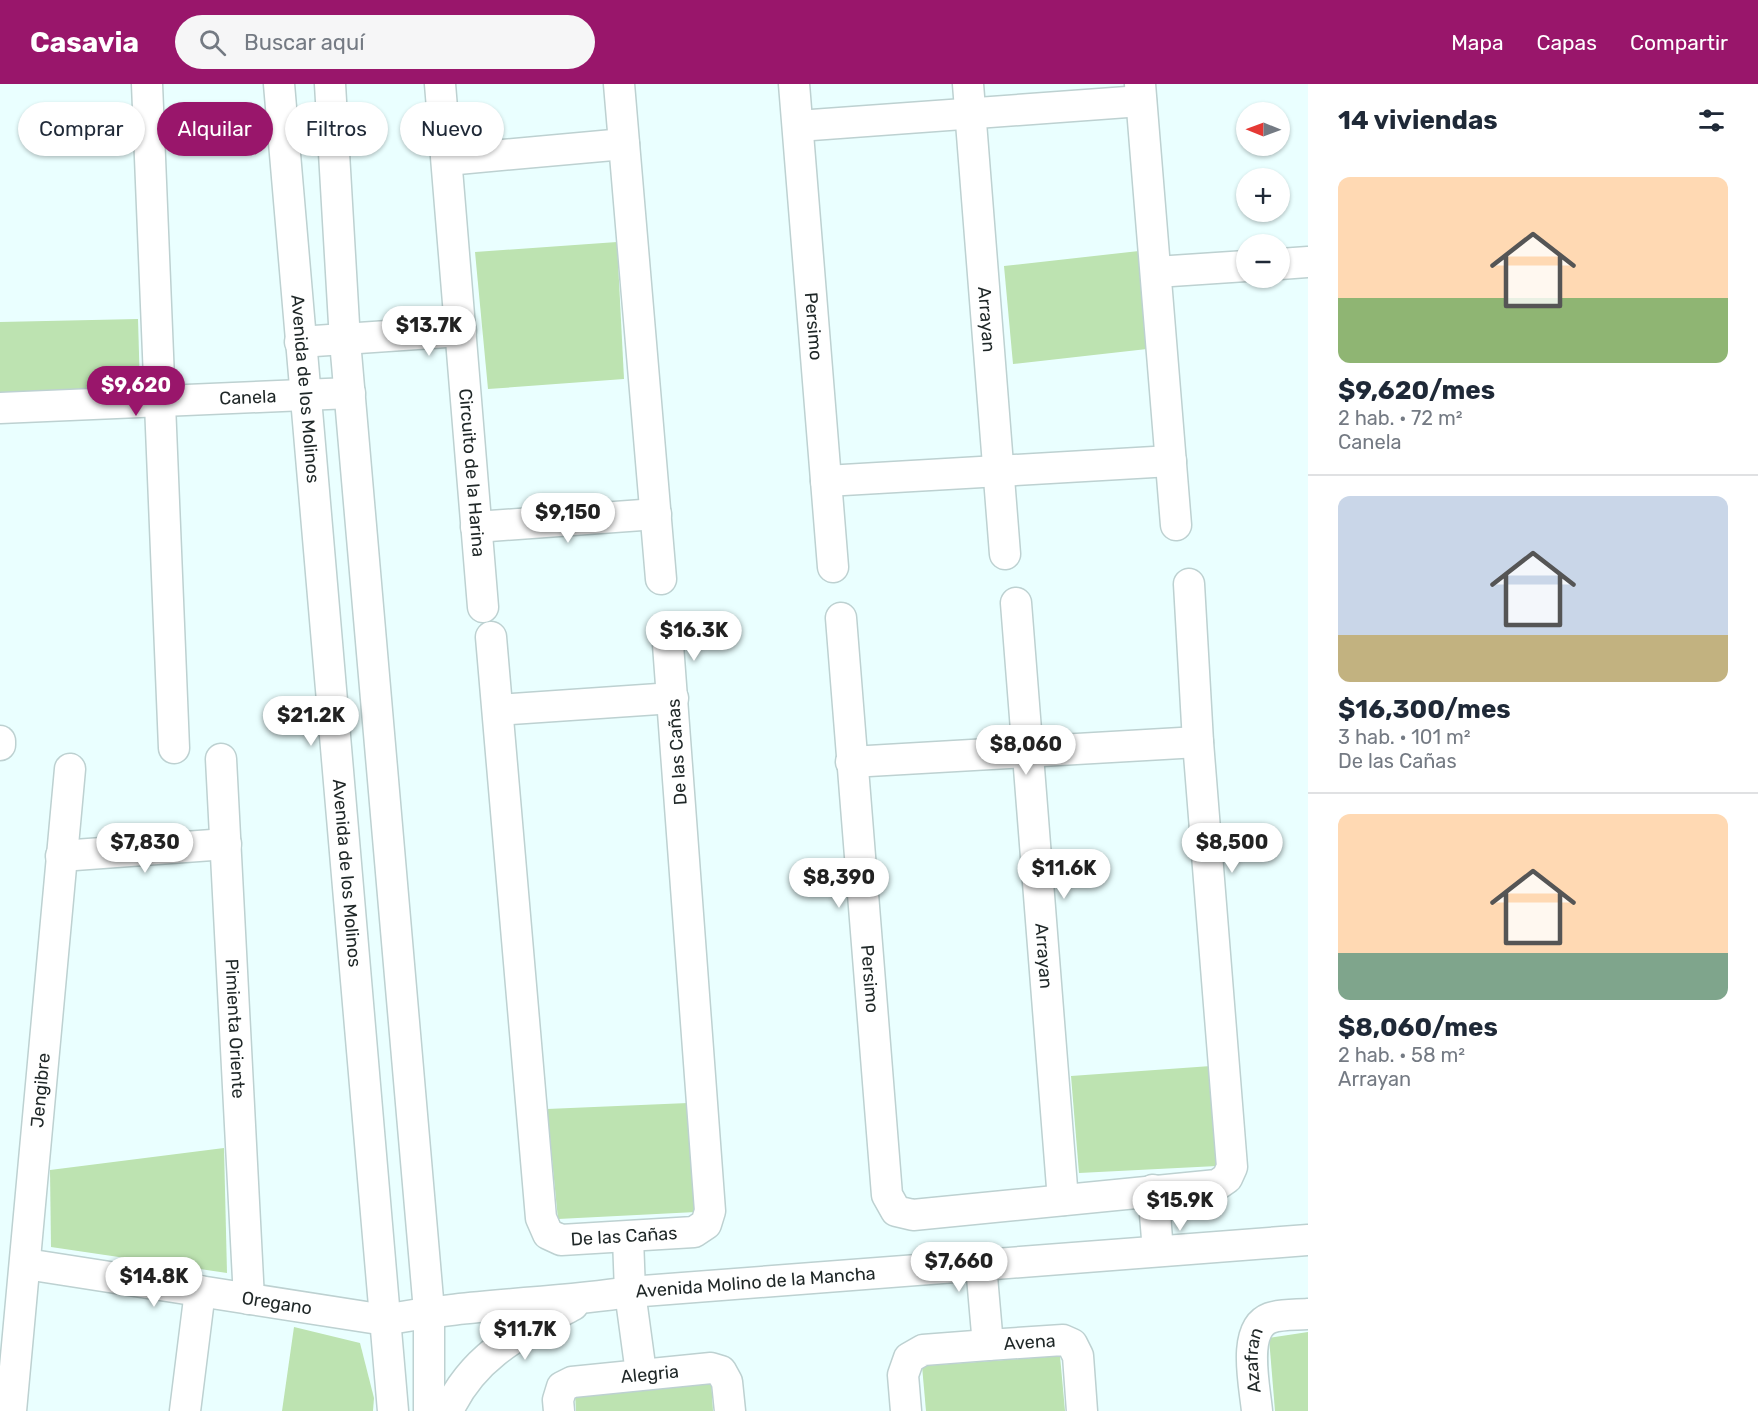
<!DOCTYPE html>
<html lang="es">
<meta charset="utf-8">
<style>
:root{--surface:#fff;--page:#f6f6f7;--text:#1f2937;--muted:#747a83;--line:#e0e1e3;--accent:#99166b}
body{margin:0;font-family:Rubik,sans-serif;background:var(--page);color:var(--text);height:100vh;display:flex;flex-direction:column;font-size:22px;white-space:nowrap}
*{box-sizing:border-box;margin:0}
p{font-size:20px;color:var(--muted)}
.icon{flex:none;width:33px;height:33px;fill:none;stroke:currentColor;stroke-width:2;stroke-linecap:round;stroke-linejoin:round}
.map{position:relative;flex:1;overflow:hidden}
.panel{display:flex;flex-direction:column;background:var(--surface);width:450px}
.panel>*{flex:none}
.guide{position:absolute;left:18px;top:18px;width:570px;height:54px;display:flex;gap:12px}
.needle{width:39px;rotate:271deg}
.tools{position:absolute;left:1236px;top:18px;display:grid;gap:12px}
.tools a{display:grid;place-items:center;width:54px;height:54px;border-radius:50%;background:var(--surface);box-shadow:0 2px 4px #0004;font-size:30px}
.price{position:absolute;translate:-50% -51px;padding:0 14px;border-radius:21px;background:#fff;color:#222;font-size:20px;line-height:39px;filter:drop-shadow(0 2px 3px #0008)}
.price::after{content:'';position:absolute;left:50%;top:36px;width:18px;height:14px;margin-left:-9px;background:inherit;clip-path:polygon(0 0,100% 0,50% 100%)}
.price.selected{background:var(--accent);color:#fff}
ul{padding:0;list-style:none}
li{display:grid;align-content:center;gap:12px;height:318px;padding:0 30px}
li+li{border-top:2px solid var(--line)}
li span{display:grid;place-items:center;height:186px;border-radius:12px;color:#555}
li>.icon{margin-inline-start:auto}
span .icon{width:108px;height:108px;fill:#fffc;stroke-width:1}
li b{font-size:26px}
h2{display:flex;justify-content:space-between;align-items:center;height:72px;padding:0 30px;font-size:26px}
.chip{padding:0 21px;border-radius:27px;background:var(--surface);box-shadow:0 2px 4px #0004;font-size:21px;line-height:54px}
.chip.selected{background:var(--accent);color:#fff}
header{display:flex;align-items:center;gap:36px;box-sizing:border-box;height:84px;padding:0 30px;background:var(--accent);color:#fff}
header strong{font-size:28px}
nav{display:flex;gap:33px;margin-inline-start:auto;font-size:21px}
.search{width:420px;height:54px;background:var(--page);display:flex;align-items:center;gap:15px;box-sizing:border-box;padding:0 21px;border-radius:33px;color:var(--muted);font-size:22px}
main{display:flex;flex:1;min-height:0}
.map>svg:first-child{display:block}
.green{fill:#bde3b1}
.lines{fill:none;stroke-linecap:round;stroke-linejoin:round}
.minor-casing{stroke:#bdd1d1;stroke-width:33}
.minor{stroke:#fff;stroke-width:30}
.labels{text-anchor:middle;stroke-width:4.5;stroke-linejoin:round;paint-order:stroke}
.street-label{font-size:18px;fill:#1f2727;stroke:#fff}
</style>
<header>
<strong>Casavia</strong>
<div class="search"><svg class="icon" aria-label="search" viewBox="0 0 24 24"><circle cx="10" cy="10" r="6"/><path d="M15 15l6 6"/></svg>Buscar aquí</div>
<nav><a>Mapa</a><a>Capas</a><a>Compartir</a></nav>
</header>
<main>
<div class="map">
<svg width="1308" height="1327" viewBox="0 0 1308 1327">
<rect width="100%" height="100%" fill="#eaffff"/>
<!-- green -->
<g class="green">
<polygon points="617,158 624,295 488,305 475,168"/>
<polygon points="1139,167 1147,265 1013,280 1004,182"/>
<polygon points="138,235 140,305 0,310 0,238"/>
<polygon points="1211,982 1217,1082 1079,1089 1071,992"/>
<polygon points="688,1019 696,1128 558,1135 547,1025"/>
<polygon points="224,1064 227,1189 51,1163 50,1086"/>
<polygon points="294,1243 360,1259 374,1314 373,1327 282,1327"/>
<polygon points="1308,1248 1308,1327 1275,1327 1269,1254"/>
<polygon points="1060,1272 1065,1327 926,1327 922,1282"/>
<polygon points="711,1294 713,1327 576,1327 575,1310"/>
</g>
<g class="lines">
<!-- minor casing -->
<g class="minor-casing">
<g id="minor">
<polyline points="147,0 174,664"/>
<path id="s1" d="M 279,0 L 393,1327"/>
<polyline points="330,0 345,257 429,1227 429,1327"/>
<path id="s2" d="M 440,0 L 483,523"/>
<polyline points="619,0 661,495"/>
<path id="s3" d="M 794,0 L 833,483"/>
<path id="s4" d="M 968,0 L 1005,470"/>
<polyline points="1140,0 1176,441"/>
<polyline points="798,42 1141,17"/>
<polyline points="447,76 624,60"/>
<polyline points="1280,180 1308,178"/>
<polyline points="1156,188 1246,182"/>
<polyline points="300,258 461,247"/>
<path id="s5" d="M 0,324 L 350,309"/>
<polyline points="826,397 1171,377"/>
<polyline points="476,443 656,430"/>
<path id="s6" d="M 1016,519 L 1063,1116"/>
<path id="s7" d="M 841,534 L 887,1111 L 896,1127 L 913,1131 L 1217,1101 L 1227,1094 L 1232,1083 L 1198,658 L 1189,500"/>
<path id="s8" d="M 491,553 L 541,1134 L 548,1150 L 561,1156 L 694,1148 L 706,1140 L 710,1127 L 667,547"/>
<polyline points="498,626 673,614"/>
<polyline points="0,657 0,661"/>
<path id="s9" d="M 221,675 L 249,1215"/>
<polyline points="851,678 1198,658"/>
<polyline points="61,772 226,760"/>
<polyline points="1153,1106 1158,1167"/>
<polyline points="628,1154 630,1208 641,1289"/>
<path id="s10" d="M 26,1180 L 385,1236 C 466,1220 549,1220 630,1208 L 1308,1156"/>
<path id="s11" d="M 981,1181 L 988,1261 L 1063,1256 L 1072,1260 L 1078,1272 L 1082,1327"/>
<path id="s12" d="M 11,1327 L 70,685"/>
<polyline points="185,1327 200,1207"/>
<path d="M 448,1327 C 474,1270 521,1249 573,1221"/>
<path id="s13" d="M 559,1327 L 558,1316 L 562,1303 L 572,1298 L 711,1284 L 721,1287 L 727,1298 L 730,1327"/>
<polyline points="906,1327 903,1291 909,1274 923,1266 988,1261"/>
<path id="s14" d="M 1257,1327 C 1255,1303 1241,1245 1270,1234 C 1281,1230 1296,1231 1308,1230"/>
</g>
</g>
<!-- minor -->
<use href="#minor" class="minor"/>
</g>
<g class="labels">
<!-- street labels -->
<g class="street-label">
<text dy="6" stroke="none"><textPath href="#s4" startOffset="236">Arrayan</textPath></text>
<text dy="6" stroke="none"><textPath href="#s3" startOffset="243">Persimo</textPath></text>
<text dy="6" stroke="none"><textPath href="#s1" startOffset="306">Avenida de los Molinos</textPath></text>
<text dy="6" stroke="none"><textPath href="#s5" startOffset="248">Canela</textPath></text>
<text dy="6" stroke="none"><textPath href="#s2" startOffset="390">Circuito de la Harina</textPath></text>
<text transform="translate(677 668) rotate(-94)" y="6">De las Cañas</text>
<text dy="6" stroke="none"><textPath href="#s1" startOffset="792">Avenida de los Molinos</textPath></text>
<text dy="6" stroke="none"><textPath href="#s6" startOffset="354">Arrayan</textPath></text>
<text dy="6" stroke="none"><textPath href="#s7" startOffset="362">Persimo</textPath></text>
<text dy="6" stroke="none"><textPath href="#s9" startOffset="270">Pimienta Oriente</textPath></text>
<text dy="6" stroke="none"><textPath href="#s12" startOffset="322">Jengibre</textPath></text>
<text dy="6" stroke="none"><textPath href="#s8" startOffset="678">De las Cañas</textPath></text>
<text dy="6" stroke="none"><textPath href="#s10" startOffset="736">Avenida Molino de la Mancha</textPath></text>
<text dy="6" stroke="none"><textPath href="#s10" startOffset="254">Oregano</textPath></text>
<text dy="6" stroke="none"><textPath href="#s11" startOffset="122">Avena</textPath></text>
<text dy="6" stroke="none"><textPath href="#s14" startOffset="51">Azafran</textPath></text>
<text dy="6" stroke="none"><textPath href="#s13" startOffset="114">Alegria</textPath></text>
</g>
</g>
</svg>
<div class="tools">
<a><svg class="needle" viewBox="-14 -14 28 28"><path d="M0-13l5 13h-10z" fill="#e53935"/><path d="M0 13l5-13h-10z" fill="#747a83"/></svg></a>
<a>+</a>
<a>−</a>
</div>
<b class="price" style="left:429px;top:273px">$13.7K</b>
<b class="price selected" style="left:136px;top:333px">$9,620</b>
<b class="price" style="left:568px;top:460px">$9,150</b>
<b class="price" style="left:694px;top:578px">$16.3K</b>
<b class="price" style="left:311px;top:663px">$21.2K</b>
<b class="price" style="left:1026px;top:692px">$8,060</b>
<b class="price" style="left:145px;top:790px">$7,830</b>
<b class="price" style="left:1232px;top:790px">$8,500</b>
<b class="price" style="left:1064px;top:816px">$11.6K</b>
<b class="price" style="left:839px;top:825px">$8,390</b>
<b class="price" style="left:1180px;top:1148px">$15.9K</b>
<b class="price" style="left:959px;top:1209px">$7,660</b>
<b class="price" style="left:154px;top:1224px">$14.8K</b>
<b class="price" style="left:525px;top:1277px">$11.7K</b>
<div class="guide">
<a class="chip">Comprar</a>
<a class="chip selected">Alquilar</a>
<a class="chip">Filtros</a>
<a class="chip">Nuevo</a>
</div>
</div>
<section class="panel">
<h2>14 viviendas<svg class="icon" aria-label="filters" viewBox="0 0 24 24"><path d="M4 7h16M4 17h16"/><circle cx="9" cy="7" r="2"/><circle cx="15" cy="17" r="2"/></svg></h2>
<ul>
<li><span style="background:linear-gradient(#ffd9b3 65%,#8fb573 0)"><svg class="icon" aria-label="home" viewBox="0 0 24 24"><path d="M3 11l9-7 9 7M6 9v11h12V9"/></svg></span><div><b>$9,620/mes</b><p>2 hab. · 72 m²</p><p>Canela</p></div></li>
<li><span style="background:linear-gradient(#c9d6e8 75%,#c2b280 0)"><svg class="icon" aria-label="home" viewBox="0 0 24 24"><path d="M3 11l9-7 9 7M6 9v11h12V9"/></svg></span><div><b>$16,300/mes</b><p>3 hab. · 101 m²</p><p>De las Cañas</p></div></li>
<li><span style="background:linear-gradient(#ffd9b3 75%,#7fa58c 0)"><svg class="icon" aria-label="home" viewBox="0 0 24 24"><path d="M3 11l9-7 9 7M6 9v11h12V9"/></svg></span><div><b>$8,060/mes</b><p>2 hab. · 58 m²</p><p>Arrayan</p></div></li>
</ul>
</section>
</main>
